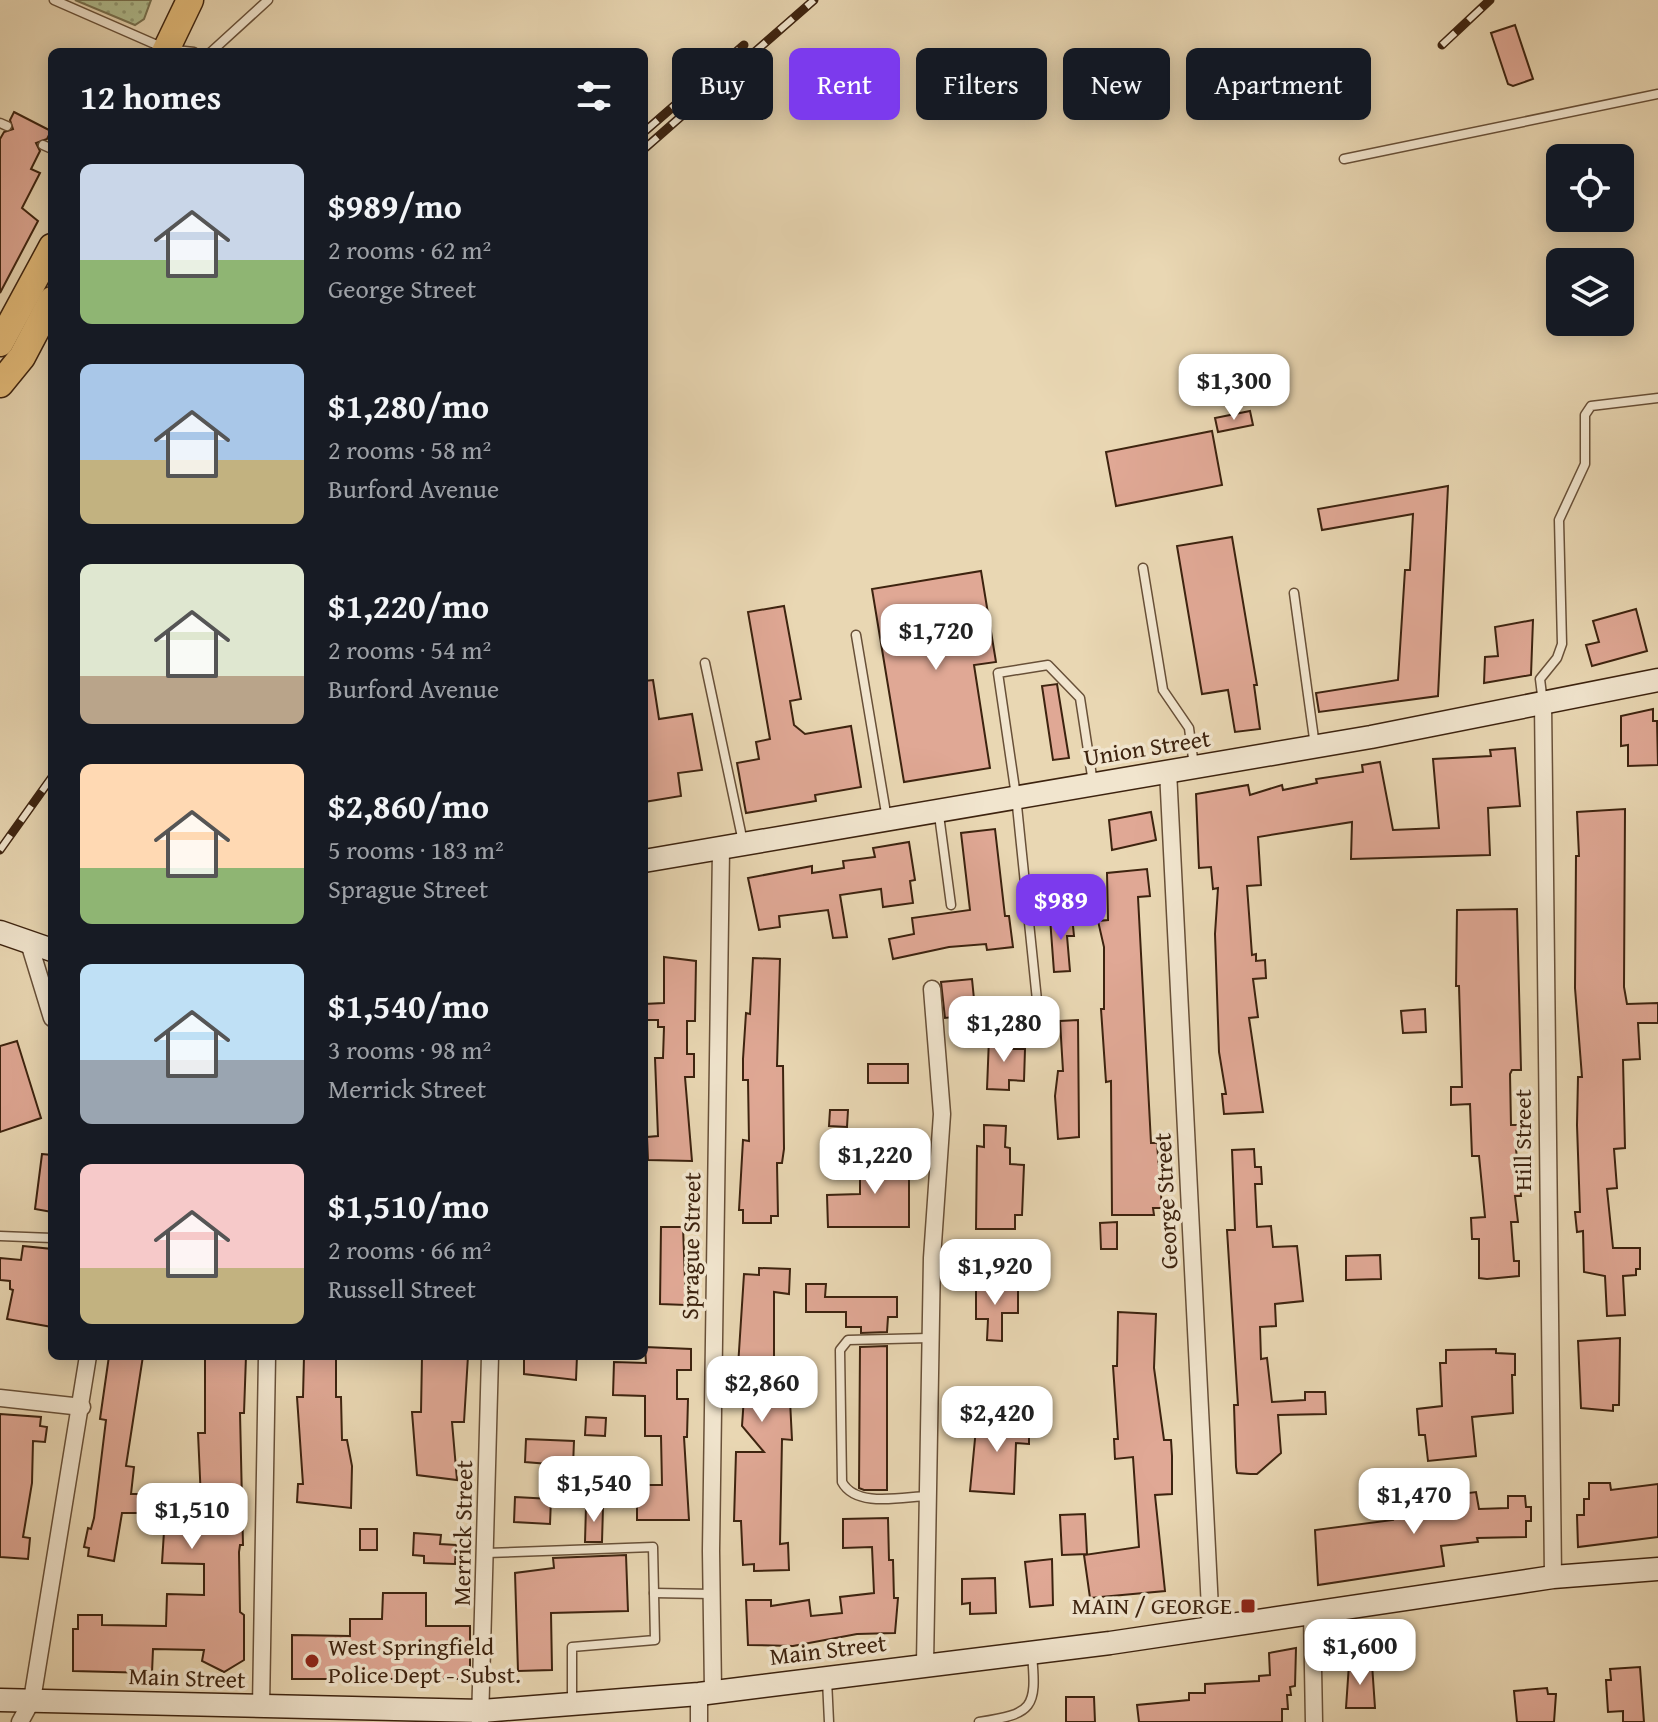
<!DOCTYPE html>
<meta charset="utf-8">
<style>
:root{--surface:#171b24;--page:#20242c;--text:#f1f3f6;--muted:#9ea1a6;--accent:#7c3aed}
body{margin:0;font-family:"Gentium Book Plus",serif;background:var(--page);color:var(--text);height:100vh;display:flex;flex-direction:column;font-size:30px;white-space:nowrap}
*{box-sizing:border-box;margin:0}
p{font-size:26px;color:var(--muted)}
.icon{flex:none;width:44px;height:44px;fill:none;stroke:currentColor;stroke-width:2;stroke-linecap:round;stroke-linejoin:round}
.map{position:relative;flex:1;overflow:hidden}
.panel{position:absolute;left:48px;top:48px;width:600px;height:1312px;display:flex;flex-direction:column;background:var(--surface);border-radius:12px;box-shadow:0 4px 20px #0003}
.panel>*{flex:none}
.top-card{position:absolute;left:672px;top:48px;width:760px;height:72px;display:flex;gap:16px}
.fabs{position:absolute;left:1546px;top:144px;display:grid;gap:16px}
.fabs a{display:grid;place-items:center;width:88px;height:88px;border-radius:12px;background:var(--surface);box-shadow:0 4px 20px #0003;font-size:40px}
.price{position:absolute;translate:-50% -68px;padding:0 18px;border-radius:16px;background:#fff;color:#222;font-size:26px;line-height:52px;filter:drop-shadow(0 2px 4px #0008)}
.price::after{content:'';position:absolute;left:50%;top:48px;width:24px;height:18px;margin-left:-12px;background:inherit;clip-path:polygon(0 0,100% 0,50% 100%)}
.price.current{background:var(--accent);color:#fff}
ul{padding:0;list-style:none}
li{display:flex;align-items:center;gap:24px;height:200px;padding:0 32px}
li span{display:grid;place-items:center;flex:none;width:224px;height:160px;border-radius:12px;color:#555}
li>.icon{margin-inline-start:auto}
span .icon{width:96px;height:96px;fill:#fffc;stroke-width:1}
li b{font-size:34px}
h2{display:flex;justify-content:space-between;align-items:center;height:96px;padding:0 32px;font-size:34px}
.chip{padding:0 28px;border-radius:12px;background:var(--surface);box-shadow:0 4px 20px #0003;font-size:28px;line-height:72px}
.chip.current{background:var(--accent);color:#fff}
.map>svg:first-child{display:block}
.grass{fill:url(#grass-dots);stroke:#777150;stroke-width:2}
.building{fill:#e0a895;stroke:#3d230f;stroke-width:2}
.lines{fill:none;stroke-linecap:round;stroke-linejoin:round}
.lane-casing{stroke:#685038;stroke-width:11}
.street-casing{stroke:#685038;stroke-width:19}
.secondary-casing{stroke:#3d230f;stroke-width:25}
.primary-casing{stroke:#3d230f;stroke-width:29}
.lane{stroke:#f1e5ce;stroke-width:8}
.street{stroke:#f1e5ce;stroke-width:16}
.secondary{stroke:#f1e5ce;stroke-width:22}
.primary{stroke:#e4bc7a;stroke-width:26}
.rail-casing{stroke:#3d230f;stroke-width:9}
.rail{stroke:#f1e5ce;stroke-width:6;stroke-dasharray:18;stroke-linecap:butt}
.poi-dot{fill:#8f2418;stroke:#f1e5ce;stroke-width:3}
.labels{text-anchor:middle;stroke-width:7;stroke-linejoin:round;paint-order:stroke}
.street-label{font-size:24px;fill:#3d230f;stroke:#f1e5ce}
.poi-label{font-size:24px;fill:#3d230f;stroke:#f1e5ce;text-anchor:end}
</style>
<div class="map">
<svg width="1658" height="1722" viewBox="0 0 1658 1722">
<defs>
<pattern id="grass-dots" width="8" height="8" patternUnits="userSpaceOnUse" patternTransform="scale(2)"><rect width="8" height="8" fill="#b1bf91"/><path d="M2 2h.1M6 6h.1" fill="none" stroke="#919b75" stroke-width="1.8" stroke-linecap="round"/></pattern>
</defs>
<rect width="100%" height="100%" fill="#e9d7b3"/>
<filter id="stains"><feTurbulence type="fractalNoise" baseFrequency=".0025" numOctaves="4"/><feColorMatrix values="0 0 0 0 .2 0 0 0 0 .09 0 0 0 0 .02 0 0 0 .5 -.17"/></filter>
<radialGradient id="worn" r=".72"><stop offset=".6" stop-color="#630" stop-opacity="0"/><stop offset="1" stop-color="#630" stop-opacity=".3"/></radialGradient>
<!-- grass -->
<polygon class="grass" points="75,0 151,0 144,19 135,25"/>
<!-- building -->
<g class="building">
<polygon points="1515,25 1533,79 1513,86 1508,84 1491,33"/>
<polygon points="14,112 51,131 47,139 36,143 40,151 31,169 40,173 22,208 38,221 0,293 0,139 4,132 13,129 10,120"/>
<polygon points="1250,411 1253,425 1218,432 1215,418"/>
<polygon points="1212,431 1222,485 1116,506 1106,452"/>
<polygon points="1448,486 1438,696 1319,712 1316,693 1398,680 1405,570 1410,570 1413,514 1322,530 1318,509"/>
<polygon points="1232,537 1257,685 1254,685 1260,729 1235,732 1228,690 1202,694 1177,546"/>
<polygon points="981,571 996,662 974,665 990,768 904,782 872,589"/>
<polygon points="784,606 801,699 790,701 794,725 805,734 851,726 861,787 815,795 816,801 746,813 737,763 759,759 756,742 770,739 748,612"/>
<polygon points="1636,609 1647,651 1592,666 1586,645 1599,642 1593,621"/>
<polygon points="1533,620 1531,675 1484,683 1485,657 1498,656 1495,627"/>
<polygon points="653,680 659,719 692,714 702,770 678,773 681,796 644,802 644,681"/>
<polygon points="1057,684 1069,758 1053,760 1042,686"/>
<polygon points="1653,709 1653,721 1657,721 1658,765 1628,766 1628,745 1621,746 1621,716"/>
<polygon points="1515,748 1520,806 1488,808 1490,855 1351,859 1352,822 1258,837 1261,885 1247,886 1252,955 1256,954 1256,961 1265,960 1266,978 1253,979 1258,1017 1249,1018 1263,1112 1224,1114 1222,1094 1226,1094 1219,1052 1215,934 1218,888 1213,889 1211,867 1199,868 1196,794 1248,785 1250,795 1282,785 1283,790 1317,783 1316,779 1363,772 1362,765 1380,762 1393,830 1439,828 1433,759 1491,756 1490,750"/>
<polygon points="1625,809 1624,987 1627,1004 1658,1003 1658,1023 1638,1023 1640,1059 1623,1060 1625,1148 1614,1149 1617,1188 1607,1189 1613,1248 1640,1248 1640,1269 1636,1269 1636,1275 1623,1276 1625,1315 1607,1316 1605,1276 1584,1272 1583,1231 1577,1232 1575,1212 1580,1212 1577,1125 1578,1077 1582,1077 1575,988 1576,856 1579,856 1577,812"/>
<polygon points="1151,812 1156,840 1112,850 1109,820"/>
<polygon points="995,829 1005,916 1009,916 1013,947 987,950 986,944 949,947 893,959 889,939 914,934 912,918 970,910 961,833"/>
<polygon points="909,842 915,880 910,881 913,903 883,907 881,889 840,895 847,937 833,938 828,910 779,916 780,927 759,930 748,878 812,866 812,873 844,868 843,861 875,857 873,848"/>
<polygon points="1147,869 1150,896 1138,897 1151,1143 1157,1143 1162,1208 1153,1208 1154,1215 1112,1215 1111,1081 1106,1082 1101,1009 1104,1009 1104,947 1098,921 1108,920 1107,873"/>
<polygon points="1517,909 1521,1070 1512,1070 1510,1074 1511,1125 1521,1125 1521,1149 1516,1149 1521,1196 1515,1196 1518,1222 1511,1222 1514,1261 1519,1261 1519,1276 1487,1279 1479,1278 1479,1239 1472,1239 1471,1218 1485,1217 1479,1156 1472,1156 1470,1104 1451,1105 1451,1087 1462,1087 1459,986 1456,986 1457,910"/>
<polygon points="1072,916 1074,936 1067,936 1070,971 1054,972 1050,918"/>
<polygon points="664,957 696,961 695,1021 687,1021 687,1054 694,1054 694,1077 685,1077 692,1161 648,1160 647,1137 658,1136 655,1058 663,1058 664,1027 658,1027 658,1020 644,1020 644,1004 664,1003"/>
<polygon points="753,958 780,959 777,1066 783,1066 784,1149 782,1163 777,1163 778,1216 771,1216 771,1223 743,1223 743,1210 739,1210 743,1140 749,1141 748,1080 743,1080 743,1059 746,1013 750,1014"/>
<polygon points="972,979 977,1029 954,1032 953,1017 945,1018 941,982"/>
<polygon points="1425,1009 1426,1032 1403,1033 1401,1011"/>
<polygon points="1078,1020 1079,1137 1058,1139 1055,1096 1058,1071 1063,1071 1060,1021"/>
<polygon points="989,1038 1011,1039 1011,1049 1025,1049 1024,1081 1009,1080 1009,1090 987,1089"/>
<polygon points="17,1041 41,1118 0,1132 0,1046"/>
<rect x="868" y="1064" width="40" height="19"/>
<polygon points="830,1110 848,1110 847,1127 829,1126"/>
<polygon points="984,1125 1006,1126 1005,1147 1010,1148 1010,1164 1024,1165 1022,1215 1015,1215 1015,1229 976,1229 977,1146 984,1147"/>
<polygon points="1254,1149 1255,1167 1261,1167 1262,1184 1255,1184 1257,1227 1271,1226 1273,1247 1297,1246 1303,1301 1275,1304 1276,1326 1260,1327 1261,1359 1267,1358 1272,1402 1305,1400 1305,1392 1325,1392 1326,1414 1278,1415 1281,1453 1257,1474 1250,1474 1237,1473 1236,1467 1234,1405 1238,1405 1227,1230 1235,1230 1232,1150"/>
<polygon points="42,1154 52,1155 52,1212 35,1209"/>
<polygon points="860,1156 909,1156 909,1227 828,1227 827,1195 860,1194"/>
<polygon points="1117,1222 1117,1249 1101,1249 1100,1223"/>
<polygon points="661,1227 683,1227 686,1305 660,1304"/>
<polygon points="23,1246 52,1249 52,1327 7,1319 13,1290 10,1289 10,1281 0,1280 0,1258 21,1260"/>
<polygon points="1380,1255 1381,1279 1346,1280 1346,1256"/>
<polygon points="759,1268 790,1269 789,1294 774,1292 774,1361 788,1361 792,1440 782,1439 780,1544 788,1543 789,1570 754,1571 754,1564 743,1565 741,1521 734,1521 736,1452 764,1452 742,1426 745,1382 737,1382 744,1274 759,1275"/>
<polygon points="806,1284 826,1284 825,1297 897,1297 897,1317 888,1317 887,1332 861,1333 861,1327 846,1327 846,1312 806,1312"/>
<polygon points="976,1284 1018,1288 1018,1313 1002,1313 1002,1341 987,1340 988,1319 976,1319"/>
<polygon points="1118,1312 1156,1314 1154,1368 1164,1440 1171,1440 1172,1456 1172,1494 1155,1495 1165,1591 1090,1598 1084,1555 1139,1547 1133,1457 1115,1459 1114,1439 1118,1439 1113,1366 1117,1366"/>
<polygon points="1620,1338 1619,1405 1613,1405 1613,1411 1581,1408 1578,1341"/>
<polygon points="887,1346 887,1490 864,1490 859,1488 860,1347"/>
<polygon points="645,1347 691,1349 691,1370 677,1370 677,1399 688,1399 687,1437 684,1437 689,1520 637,1520 637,1485 662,1485 661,1436 645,1436 645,1396 613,1395 614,1362 646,1363"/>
<polygon points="1496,1349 1496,1353 1515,1354 1515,1375 1512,1375 1513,1413 1472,1417 1476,1456 1428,1461 1425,1435 1419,1435 1417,1409 1442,1406 1440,1363 1446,1363 1446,1350"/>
<polygon points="109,1356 143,1356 126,1466 134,1467 131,1494 148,1494 148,1513 122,1513 114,1561 88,1556 89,1548 84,1547 88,1528 91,1529 94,1518 106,1420 100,1419"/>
<polygon points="205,1356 246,1356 244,1413 240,1413 243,1545 240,1545 239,1552 240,1612 244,1615 244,1660 224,1672 202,1661 204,1650 153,1649 152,1673 73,1671 73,1629 78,1629 78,1615 102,1615 102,1625 166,1626 167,1594 204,1595 204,1564 162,1563 166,1500 201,1500 198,1433 205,1433"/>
<polygon points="304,1356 336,1356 336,1397 341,1397 342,1440 347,1440 352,1466 351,1508 297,1502 298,1484 303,1484 297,1397 303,1397"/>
<polygon points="422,1356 468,1356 464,1422 452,1422 457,1480 417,1475 412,1412 421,1412"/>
<polygon points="524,1356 577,1356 576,1380 524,1374"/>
<polygon points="0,1414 41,1417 40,1426 47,1427 45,1442 33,1441 32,1483 23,1537 30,1538 28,1559 0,1557"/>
<polygon points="586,1417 606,1418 605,1436 585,1435"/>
<polygon points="977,1418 1029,1420 1029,1444 1016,1443 1014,1494 970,1491"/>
<polygon points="526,1439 574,1441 573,1466 525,1462"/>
<polygon points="1589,1483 1610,1483 1611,1490 1658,1484 1658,1537 1578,1547 1577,1515 1584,1515 1584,1499 1589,1499"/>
<polygon points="1419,1485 1422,1503 1453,1500 1452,1495 1476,1492 1479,1509 1508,1508 1508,1496 1525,1496 1526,1507 1531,1507 1531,1521 1526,1521 1526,1537 1477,1538 1478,1542 1441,1546 1444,1566 1318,1585 1315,1530 1393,1520 1392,1510 1400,1509 1396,1487"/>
<polygon points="515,1497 551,1499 550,1524 514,1522"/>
<polygon points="586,1506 603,1507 602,1542 585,1542"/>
<polygon points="1085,1514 1087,1554 1062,1555 1060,1515"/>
<polygon points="888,1518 889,1560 893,1560 894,1598 898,1598 895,1633 857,1634 793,1646 748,1645 746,1600 771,1600 771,1606 809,1600 811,1616 842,1613 840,1597 874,1593 872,1547 843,1548 843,1519"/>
<rect x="360" y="1529" width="17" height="21"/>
<polygon points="414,1533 441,1535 440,1544 456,1545 455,1564 424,1563 424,1556 413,1555"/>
<polygon points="626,1555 628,1611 551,1613 552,1670 518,1671 515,1573 554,1568 553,1558"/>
<polygon points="1052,1559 1053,1605 1030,1607 1025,1562"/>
<polygon points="995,1578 996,1613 970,1614 970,1603 962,1604 962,1579"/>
<polygon points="383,1593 426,1593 426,1626 470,1626 470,1673 464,1679 292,1679 292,1635 350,1636 350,1619 382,1619"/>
<polygon points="1296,1648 1295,1686 1290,1687 1291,1695 1287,1695 1288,1709 1282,1709 1282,1722 1139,1722 1137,1705 1189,1700 1189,1693 1205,1693 1205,1684 1259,1681 1259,1676 1270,1675 1269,1653"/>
<polygon points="1349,1664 1372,1664 1375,1708 1346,1708"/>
<polygon points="1640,1667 1644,1722 1623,1722 1623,1711 1608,1712 1606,1680 1611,1680 1610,1669"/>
<polygon points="1547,1688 1548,1694 1556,1694 1554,1722 1517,1722 1514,1691"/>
<polygon points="1066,1697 1094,1697 1095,1722 1066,1722"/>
</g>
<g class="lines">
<!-- lane casing -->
<g class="lane-casing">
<g id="lane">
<polyline points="54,0 166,49 194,52"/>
<polyline points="211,52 268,0"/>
<polyline points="0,123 7,126"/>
<polyline points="43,145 52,149"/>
<polyline points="1344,159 1658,94"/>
<polyline points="1143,568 1163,690 1189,728 1194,766"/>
<polyline points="1294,593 1315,746"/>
<polyline points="856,635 887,819"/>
<polyline points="705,663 743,842"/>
<polyline points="1543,703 1540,679 1557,658 1562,644 1559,520 1585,464 1585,415 1591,406 1658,398"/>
<polyline points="939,815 951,905"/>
<polyline points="1038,1010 1016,796 998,673 1048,665 1080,698 1093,783"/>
<polyline points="0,1236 52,1238"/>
<path d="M 927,1496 C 902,1497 856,1508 842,1482 L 840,1350 L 848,1340 L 929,1338"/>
<polyline points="487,1553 653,1547 655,1640 572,1647 572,1703"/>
<polyline points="654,1593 712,1594"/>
<polyline points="827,1680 829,1722"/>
<path d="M 979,1722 C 1033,1714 1037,1708 1032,1655"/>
</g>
</g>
<!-- street casing -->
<g class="street-casing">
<g id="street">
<polyline points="1543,703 1553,1577"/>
<polyline points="1168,771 1211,1629"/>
<polyline points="29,943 52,1018"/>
<polyline points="0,1398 82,1407"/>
<polyline points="1312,1613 1314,1722"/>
<polyline points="925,1664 932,1258 942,1114 932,989"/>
<polyline points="713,1691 711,1551 721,849"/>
<polyline points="261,1707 267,1356"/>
<polyline points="20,1722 32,1700 88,1356"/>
<polyline points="480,1722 490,1356"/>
<polyline points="699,1722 699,1694"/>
</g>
</g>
<!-- secondary casing -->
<g class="secondary-casing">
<g id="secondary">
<polyline points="644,861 1371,737 1658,680"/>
<polyline points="0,932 52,950"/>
<polyline points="0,1700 482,1711 699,1694 1110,1643 1553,1577 1658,1569"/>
</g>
</g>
<!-- primary casing -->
<g class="primary-casing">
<g id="primary">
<polyline points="165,52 190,0"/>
<polyline points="0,343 52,247"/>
<polyline points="0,384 22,357 52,300"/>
</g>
</g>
<!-- lane -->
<use href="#lane" class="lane"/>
<!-- street -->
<use href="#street" class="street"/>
<!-- secondary -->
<use href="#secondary" class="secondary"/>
<!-- primary -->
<use href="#primary" class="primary"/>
<!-- rail casing -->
<g class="rail-casing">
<g id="rail">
<polyline points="1442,45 1490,0"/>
<polyline points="644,132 744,45"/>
<polyline points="644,149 814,0"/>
<polyline points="0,850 52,777"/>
</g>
</g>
<!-- rail -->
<use href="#rail" class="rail"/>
</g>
<!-- markers -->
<g class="poi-dot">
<rect x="1240" y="1598" width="16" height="16" rx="4"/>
<circle cx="312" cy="1661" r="8"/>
</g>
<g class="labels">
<!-- street labels -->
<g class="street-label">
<text transform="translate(1147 748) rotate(-9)" y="8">Union Street</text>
<text transform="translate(1523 1140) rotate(-90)" y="8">Hill Street</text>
<text transform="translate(1166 1201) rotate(-93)" y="8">George Street</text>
<text transform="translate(691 1246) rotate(-89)" y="8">Sprague Street</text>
<text transform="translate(463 1533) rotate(-89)" y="8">Merrick Street</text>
<text transform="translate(828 1650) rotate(-7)" y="8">Main Street</text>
<text transform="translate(187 1678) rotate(2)" y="8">Main Street</text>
</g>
<!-- poi labels -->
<g class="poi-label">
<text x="1232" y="1614">MAIN / GEORGE</text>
<text x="328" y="1655" text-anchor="start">West Springfield<tspan x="328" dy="28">Police Dept - Subst.</tspan></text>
</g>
</g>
<rect width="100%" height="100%" filter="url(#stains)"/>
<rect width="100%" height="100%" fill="url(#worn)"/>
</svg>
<div class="fabs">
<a><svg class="icon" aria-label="locate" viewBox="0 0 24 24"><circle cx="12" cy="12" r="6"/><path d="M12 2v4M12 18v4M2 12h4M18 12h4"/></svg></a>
<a><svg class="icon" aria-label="layers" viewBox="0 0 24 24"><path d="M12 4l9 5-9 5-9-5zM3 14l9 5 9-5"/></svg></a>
</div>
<b class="price" style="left:1234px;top:422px">$1,300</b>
<b class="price" style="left:936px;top:672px">$1,720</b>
<b class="price current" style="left:1061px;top:942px">$989</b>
<b class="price" style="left:1004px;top:1064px">$1,280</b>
<b class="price" style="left:875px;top:1196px">$1,220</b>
<b class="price" style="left:995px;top:1307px">$1,920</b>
<b class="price" style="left:762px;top:1424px">$2,860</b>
<b class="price" style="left:997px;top:1454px">$2,420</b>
<b class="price" style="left:594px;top:1524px">$1,540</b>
<b class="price" style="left:1414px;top:1536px">$1,470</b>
<b class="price" style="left:192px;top:1551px">$1,510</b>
<b class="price" style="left:1360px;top:1687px">$1,600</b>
<div class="top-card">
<a class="chip">Buy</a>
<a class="chip current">Rent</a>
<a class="chip">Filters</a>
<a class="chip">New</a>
<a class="chip">Apartment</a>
</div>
<section class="panel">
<h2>12 homes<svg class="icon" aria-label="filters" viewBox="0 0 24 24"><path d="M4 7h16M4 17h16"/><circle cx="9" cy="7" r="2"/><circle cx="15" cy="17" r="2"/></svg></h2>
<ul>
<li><span style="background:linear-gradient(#c9d6e8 60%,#8fb573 0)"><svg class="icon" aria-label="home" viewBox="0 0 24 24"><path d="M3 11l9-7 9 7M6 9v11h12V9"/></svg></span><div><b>$989/mo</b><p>2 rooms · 62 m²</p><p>George Street</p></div></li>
<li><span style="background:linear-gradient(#a9c7e8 60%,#c2b280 0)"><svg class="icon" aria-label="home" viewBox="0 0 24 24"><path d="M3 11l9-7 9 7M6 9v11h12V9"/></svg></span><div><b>$1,280/mo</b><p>2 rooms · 58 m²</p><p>Burford Avenue</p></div></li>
<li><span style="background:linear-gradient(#dfe7d0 70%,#b9a48a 0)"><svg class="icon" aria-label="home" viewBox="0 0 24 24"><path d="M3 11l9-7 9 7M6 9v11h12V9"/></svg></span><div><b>$1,220/mo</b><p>2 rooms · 54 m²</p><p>Burford Avenue</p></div></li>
<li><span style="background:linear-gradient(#ffd9b3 65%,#8fb573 0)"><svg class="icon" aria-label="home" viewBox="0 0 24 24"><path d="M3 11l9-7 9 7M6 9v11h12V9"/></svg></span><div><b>$2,860/mo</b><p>5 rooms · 183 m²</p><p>Sprague Street</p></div></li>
<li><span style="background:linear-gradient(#bfe0f5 60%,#9aa5b1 0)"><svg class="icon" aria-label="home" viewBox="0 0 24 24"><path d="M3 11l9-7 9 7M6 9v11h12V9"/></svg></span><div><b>$1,540/mo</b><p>3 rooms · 98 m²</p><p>Merrick Street</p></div></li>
<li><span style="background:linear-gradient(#f6c9c9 65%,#c2b280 0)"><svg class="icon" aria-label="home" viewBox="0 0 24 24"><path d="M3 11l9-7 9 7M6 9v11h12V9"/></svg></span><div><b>$1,510/mo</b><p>2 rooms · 66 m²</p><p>Russell Street</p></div></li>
</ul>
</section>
</div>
